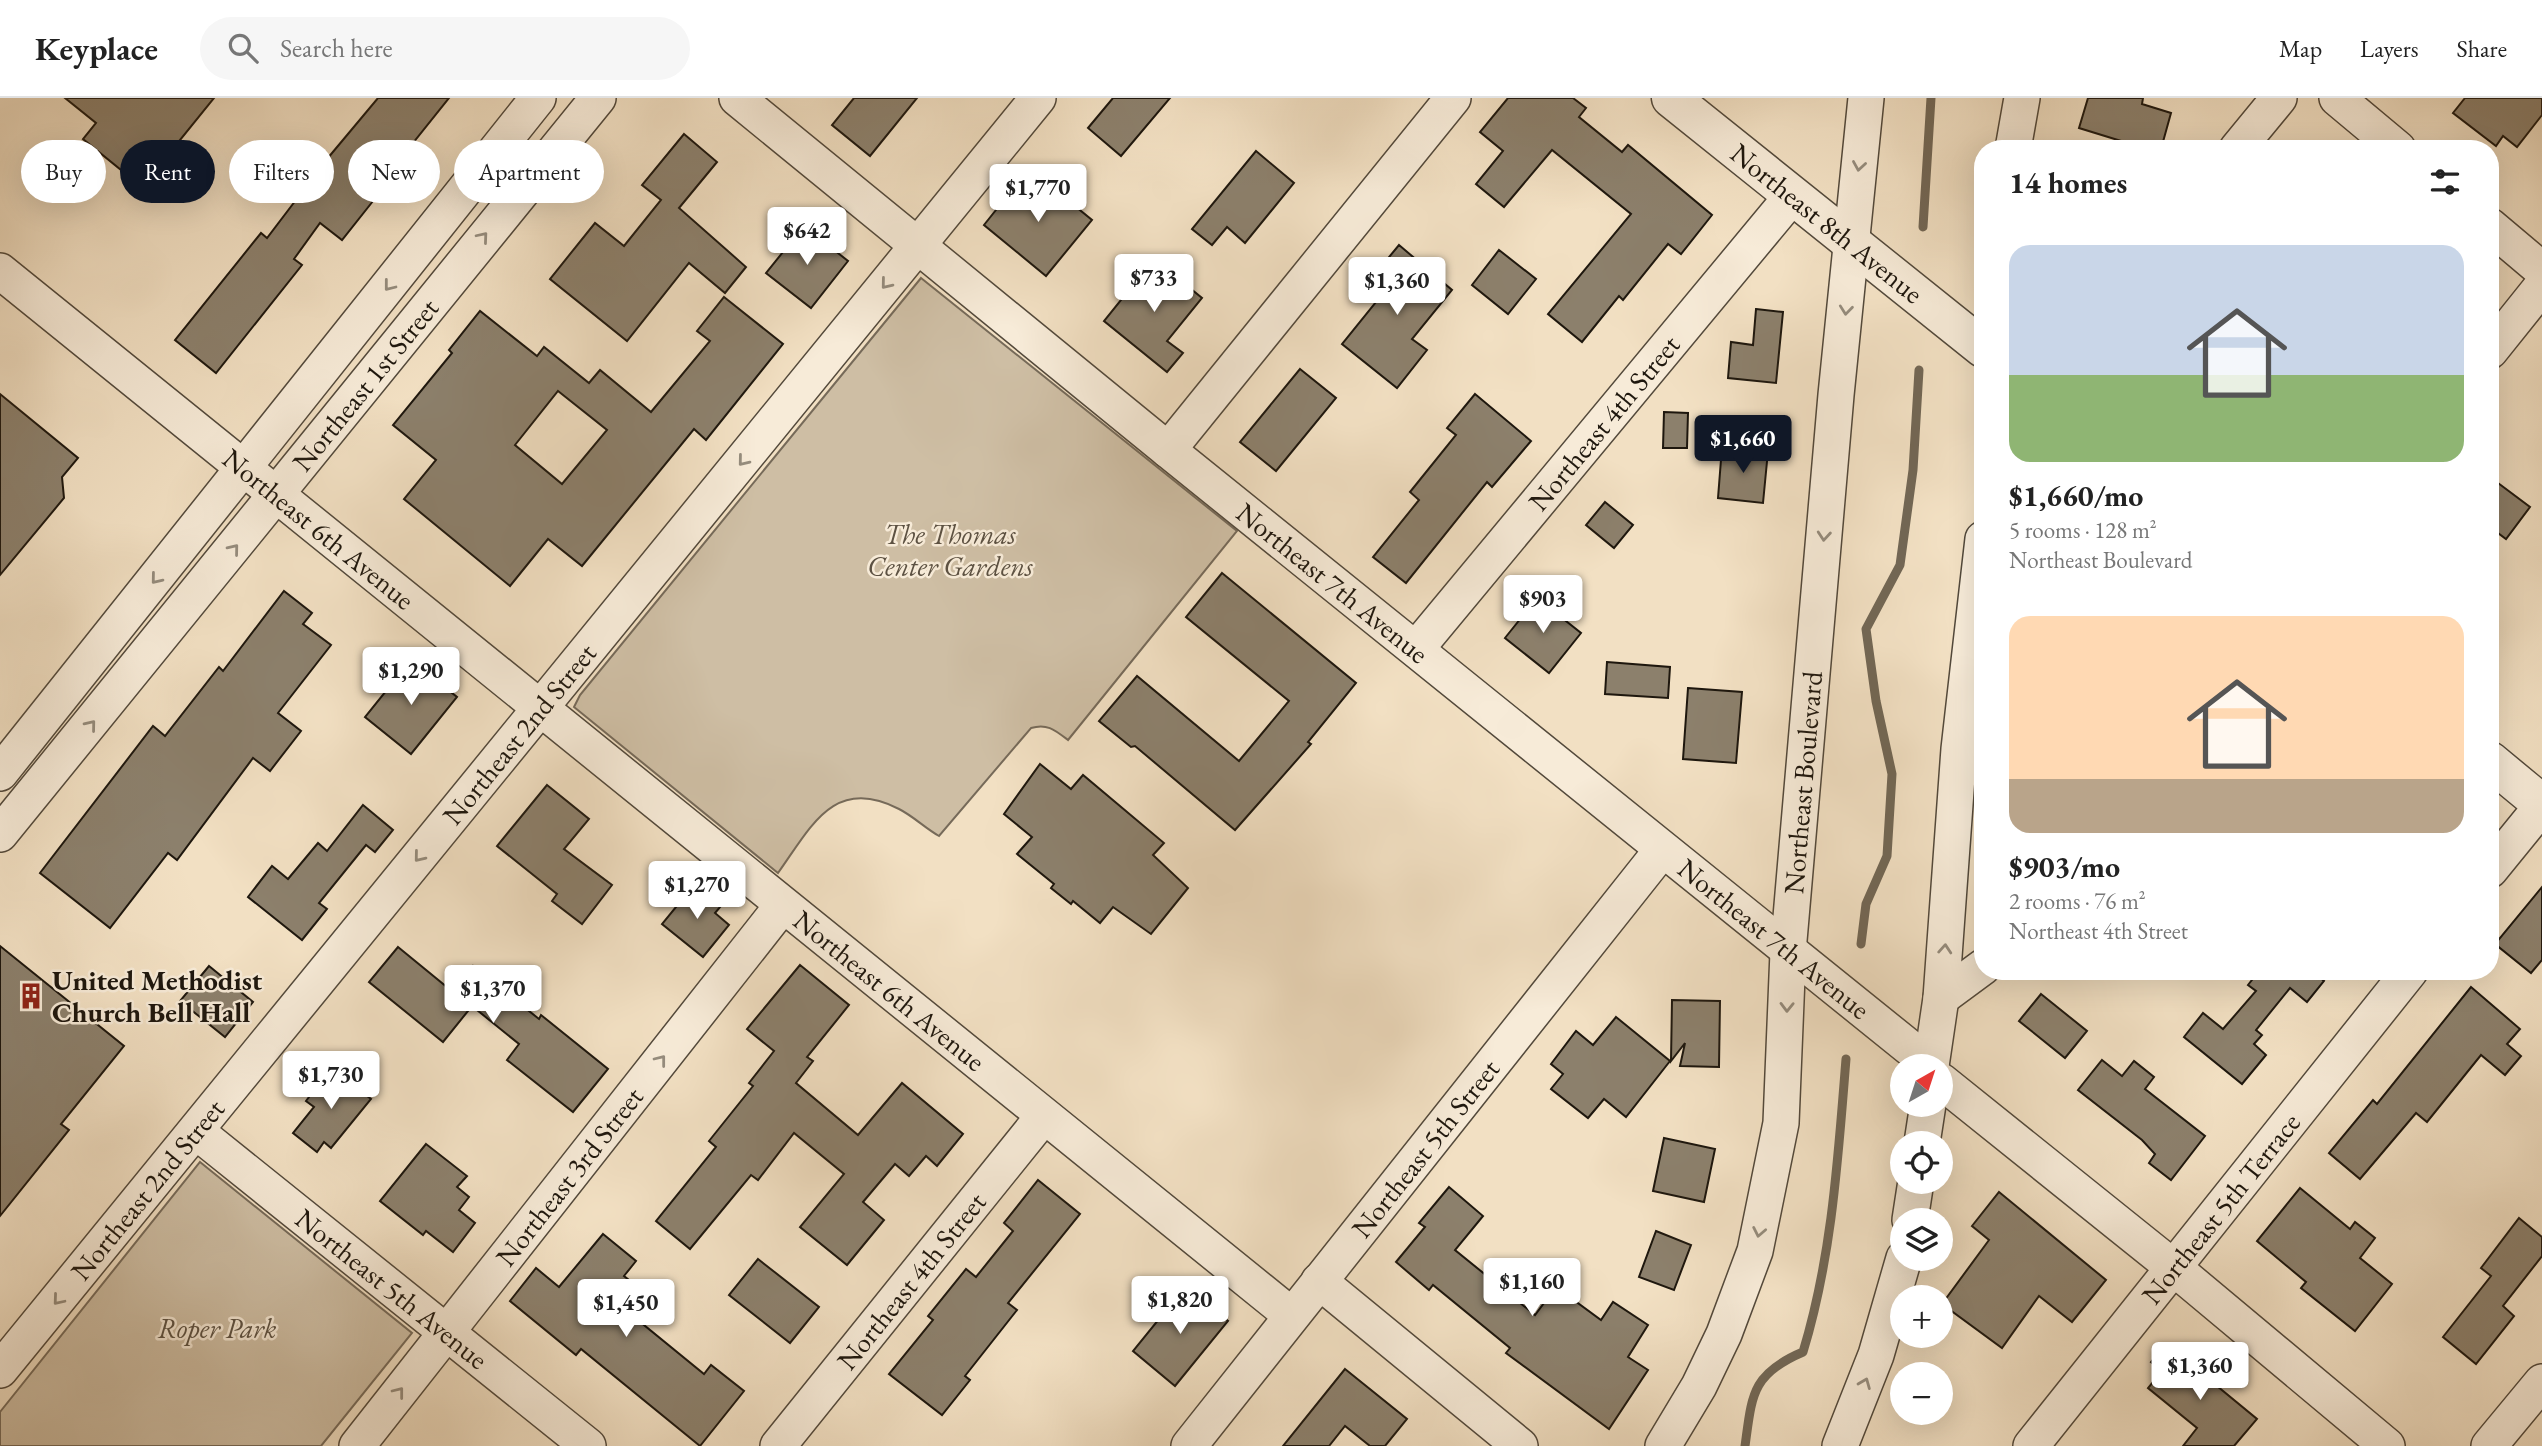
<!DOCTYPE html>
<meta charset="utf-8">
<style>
:root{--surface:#fff;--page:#f6f6f6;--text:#222;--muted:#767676;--line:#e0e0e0;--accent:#111827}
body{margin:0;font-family:"EB Garamond",serif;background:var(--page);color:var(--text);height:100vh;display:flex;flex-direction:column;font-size:26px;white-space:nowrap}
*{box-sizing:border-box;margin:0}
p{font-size:23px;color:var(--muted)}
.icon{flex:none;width:38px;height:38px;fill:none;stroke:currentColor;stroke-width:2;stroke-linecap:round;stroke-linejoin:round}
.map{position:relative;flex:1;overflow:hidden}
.panel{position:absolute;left:1974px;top:42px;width:525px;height:840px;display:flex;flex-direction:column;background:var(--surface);border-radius:28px;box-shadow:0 7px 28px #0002}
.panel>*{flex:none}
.guide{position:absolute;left:21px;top:42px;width:665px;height:63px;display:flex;gap:14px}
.needle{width:46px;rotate:39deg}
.tools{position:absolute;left:1890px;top:956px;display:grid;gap:14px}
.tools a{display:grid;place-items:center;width:63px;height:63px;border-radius:50%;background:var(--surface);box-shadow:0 7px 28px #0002;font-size:35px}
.price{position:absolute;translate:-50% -60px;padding:0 16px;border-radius:7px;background:#fff;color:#222;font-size:23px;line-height:46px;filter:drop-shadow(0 2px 4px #0008)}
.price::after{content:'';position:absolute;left:50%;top:42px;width:21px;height:16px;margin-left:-10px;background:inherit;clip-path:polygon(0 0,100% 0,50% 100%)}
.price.selected{background:var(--accent);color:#fff}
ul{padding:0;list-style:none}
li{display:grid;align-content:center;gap:14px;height:371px;padding:0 35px}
li span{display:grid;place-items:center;height:217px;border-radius:21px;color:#555}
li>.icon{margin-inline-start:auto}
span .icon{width:126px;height:126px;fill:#fffc;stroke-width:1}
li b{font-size:30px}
h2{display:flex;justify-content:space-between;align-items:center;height:84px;padding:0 35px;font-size:30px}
.chip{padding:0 24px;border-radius:32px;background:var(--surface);box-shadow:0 7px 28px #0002;font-size:24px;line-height:63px}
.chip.selected{background:var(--accent);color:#fff}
header{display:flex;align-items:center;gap:42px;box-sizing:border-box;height:98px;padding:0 35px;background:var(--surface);border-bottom:2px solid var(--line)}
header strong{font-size:33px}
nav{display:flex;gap:38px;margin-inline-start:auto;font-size:24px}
.search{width:490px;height:63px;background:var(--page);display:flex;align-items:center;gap:18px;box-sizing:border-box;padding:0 24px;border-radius:38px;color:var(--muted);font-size:26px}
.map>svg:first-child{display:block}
.green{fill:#cebea4;stroke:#766a59;stroke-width:2}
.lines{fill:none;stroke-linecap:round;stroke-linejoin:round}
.stream{stroke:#726755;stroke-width:9}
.building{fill:#8c806c;stroke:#1e170e;stroke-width:2;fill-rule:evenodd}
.minor-casing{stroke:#53493b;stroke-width:38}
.tertiary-casing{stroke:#53493b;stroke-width:41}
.minor{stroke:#f7ebd8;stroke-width:35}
.tertiary{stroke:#f7ebd8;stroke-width:38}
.oneway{stroke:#958c7d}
.labels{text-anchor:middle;stroke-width:5;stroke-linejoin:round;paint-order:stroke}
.street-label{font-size:28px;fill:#1e170e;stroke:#f7ebd8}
.park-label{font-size:28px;font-style:italic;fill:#5c5142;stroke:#f7ebd8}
.poi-label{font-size:28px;font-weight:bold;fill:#1e170e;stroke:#f7ebd8;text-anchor:start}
</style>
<header>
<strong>Keyplace</strong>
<div class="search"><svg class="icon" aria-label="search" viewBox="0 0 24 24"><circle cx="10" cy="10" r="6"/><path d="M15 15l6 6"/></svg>Search here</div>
<nav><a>Map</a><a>Layers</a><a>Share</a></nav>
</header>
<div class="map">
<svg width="2542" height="1348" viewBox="0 0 2542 1348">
<rect width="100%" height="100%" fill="#f2e0c3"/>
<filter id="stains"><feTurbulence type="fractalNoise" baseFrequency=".00286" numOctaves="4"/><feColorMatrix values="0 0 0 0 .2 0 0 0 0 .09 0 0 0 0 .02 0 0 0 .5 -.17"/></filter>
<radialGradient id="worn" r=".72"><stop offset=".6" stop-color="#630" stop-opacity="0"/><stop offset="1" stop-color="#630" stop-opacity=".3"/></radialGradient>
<!-- green -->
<g class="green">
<path d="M 921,180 L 1237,433 L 1068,642 C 1055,632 1047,625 1031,630 L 939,738 C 925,730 913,718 899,711 C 834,677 811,729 778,775 L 574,609 L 580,597 Z"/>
<polygon points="200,1064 412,1235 321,1348 0,1348 0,1314"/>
</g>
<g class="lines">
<!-- stream -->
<g class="stream">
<polyline points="1923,129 1931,0"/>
<polyline points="1861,846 1866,806 1887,758 1892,676 1876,603 1866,531 1900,467 1913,372 1919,272"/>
<path d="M 1745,1348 C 1752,1298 1751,1276 1803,1254 C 1832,1159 1838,1060 1846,961"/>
</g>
</g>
<!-- building -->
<g class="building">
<polygon points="65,0 214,0 142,89 83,41 96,25"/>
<polygon points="378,0 449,0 369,100 373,103 342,142 320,125 294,161 302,167 216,275 175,242 261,135 267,140 302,94 283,79 299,59 317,73"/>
<polygon points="854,0 917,0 870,58 832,27"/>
<polygon points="1113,0 1170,0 1121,58 1088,30"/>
<polygon points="1508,0 1573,0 1586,10 1579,19 1622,54 1628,47 1712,117 1681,156 1668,146 1623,202 1619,198 1582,244 1548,216 1631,116 1552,52 1504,109 1476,86 1503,53 1480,34"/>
<polygon points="2088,0 2143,0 2142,6 2171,15 2161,51 2147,51 2079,30"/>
<polygon points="2465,0 2542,0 2542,17 2517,49 2503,38 2496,48 2453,15"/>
<polygon points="684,36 717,64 679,110 746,169 725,195 689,165 627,243 550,181 595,125 624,148 661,102 642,87"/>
<polygon points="1256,53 1294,85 1245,145 1227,129 1212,147 1192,131"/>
<polygon points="1037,77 1092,122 1046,178 984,127 1016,87 1024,93"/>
<polygon points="804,128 848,163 811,210 766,175"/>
<polygon points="1399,147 1452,192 1412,241 1427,252 1397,290 1342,246 1385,193 1371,181"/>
<polygon points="1499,152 1536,181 1508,216 1472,187"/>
<polygon points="1154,161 1202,200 1167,243 1183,255 1167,274 1104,223"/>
<path d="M 724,199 L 783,246 L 706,342 L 694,331 L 582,468 L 548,441 L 510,488 L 404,401 L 436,362 L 393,327 L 452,255 L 449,252 L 480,213 L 537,258 L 544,249 L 589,285 L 600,272 L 651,314 L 710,243 L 697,233 ZM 558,293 L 607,332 L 562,386 L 515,347 Z"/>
<polygon points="1756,211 1783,214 1776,285 1728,280 1731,244 1753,247"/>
<polygon points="1300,271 1336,300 1276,373 1240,344"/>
<polygon points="0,296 78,360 62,379 64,400 0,477"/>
<polygon points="1475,296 1531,343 1492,389 1487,384 1406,485 1373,459 1419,402 1410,394 1456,337 1447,330"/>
<polygon points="1664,314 1688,315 1687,350 1663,350"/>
<polygon points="1722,349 1768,353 1763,405 1718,400"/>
<polygon points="2490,379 2530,409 2506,441 2490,429"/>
<polygon points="1605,404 1633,427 1614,450 1586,427"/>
<polygon points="1222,475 1356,585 1308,644 1311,646 1235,732 1135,648 1131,649 1099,623 1137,578 1239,663 1289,603 1186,519"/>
<polygon points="284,493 312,515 303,526 331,547 278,615 301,633 270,673 253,660 177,762 168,755 110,830 40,775 153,628 165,638 219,569 223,573"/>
<polygon points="1537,500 1581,535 1549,575 1505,540"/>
<polygon points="411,562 457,599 411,656 365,619"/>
<polygon points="1607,564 1670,569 1668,600 1605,596"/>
<polygon points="1688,590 1742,594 1736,665 1683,661"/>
<polygon points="1040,666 1071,691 1083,677 1164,745 1153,757 1188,790 1151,836 1113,809 1100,825 1073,803 1071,806 1051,790 1054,786 1017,756 1032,739 1004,716"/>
<polygon points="547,687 589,721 564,751 612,787 582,826 552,803 557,796 497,748"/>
<polygon points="363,707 393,732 375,754 366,747 319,805 327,811 302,842 248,799 272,768 288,781 318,745 327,753"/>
<polygon points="694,787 721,808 715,815 729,827 703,859 662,826"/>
<polygon points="2542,789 2542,862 2531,875 2495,846"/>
<polygon points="0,848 124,948 61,1026 69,1032 0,1118"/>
<polygon points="398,849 453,894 473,868 539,921 541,917 608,971 573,1014 507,962 519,946 472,908 443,944 369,884"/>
<polygon points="800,867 849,907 807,959 813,963 796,985 858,1037 902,985 963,1036 937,1068 926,1058 909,1078 895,1066 863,1104 884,1122 847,1167 800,1129 844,1076 794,1035 758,1082 751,1077 690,1151 656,1123 716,1049 709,1043 753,988 749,985 774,953 747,931"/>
<polygon points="209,868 253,904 225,939 180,903"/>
<polygon points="2259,873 2312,873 2324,883 2307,904 2290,890 2256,932 2262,937 2254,946 2266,957 2242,986 2184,939 2203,915 2223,931 2256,893 2248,887"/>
<polygon points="2471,889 2520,931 2507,946 2521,958 2505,977 2481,957 2427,1024 2416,1015 2360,1081 2329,1055 2373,1002 2377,1006"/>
<polygon points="2041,896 2087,933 2065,960 2019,923"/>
<polygon points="1672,902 1720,903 1719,969 1680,968 1685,945 1671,963"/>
<polygon points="1616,919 1670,963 1626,1019 1604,1001 1588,1020 1551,991 1563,976 1551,966 1576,933 1593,947"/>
<polygon points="2102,962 2122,978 2134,963 2154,979 2145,991 2205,1038 2171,1082 2149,1065 2155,1056 2142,1042 2078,992"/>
<polygon points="331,970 371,1001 331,1050 324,1044 317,1054 293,1035 314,1009 306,1003"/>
<polygon points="1664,1040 1715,1051 1704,1104 1653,1093"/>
<polygon points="426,1046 467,1078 457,1089 469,1099 459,1112 475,1125 453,1154 426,1133 423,1137 380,1103"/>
<polygon points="1038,1082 1080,1116 1008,1205 1017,1212 965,1278 970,1282 942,1317 889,1276 933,1222 928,1218 966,1171 976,1179 1013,1133 1004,1125"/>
<polygon points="1449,1089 1483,1118 1455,1152 1535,1217 1556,1189 1601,1222 1613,1204 1648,1227 1628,1259 1648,1272 1609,1331 1506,1255 1510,1250 1433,1187 1429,1192 1396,1164 1425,1129 1419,1125"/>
<polygon points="2300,1090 2350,1131 2355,1124 2375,1140 2360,1160 2392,1186 2355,1233 2301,1190 2306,1184 2257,1143"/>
<polygon points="1999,1094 2106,1182 2072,1224 2039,1198 2002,1250 1942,1206 1989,1142 1972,1128"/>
<polygon points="2519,1120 2542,1139 2542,1158 2503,1208 2514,1218 2476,1266 2443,1239 2491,1178 2481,1170"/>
<polygon points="1656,1133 1691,1147 1674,1192 1639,1179"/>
<polygon points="603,1136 636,1163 624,1178 649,1198 633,1218 704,1276 711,1267 744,1293 700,1348 581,1251 576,1257 510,1203 536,1170 559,1189"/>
<polygon points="758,1161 819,1209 790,1245 729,1197"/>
<polygon points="1185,1189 1228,1223 1175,1288 1133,1253"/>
<polygon points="2166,1246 2257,1321 2234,1348 2183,1348 2197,1330 2148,1290 2162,1273 2151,1264"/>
<polygon points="1345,1271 1407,1321 1385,1348 1370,1348 1345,1328 1329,1348 1283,1348"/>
</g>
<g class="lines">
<!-- minor casing -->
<g class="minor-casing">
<g id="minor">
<path id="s1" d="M 737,0 L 1168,352 L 1931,967"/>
<polyline points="2337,0 2398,51"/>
<polyline points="2013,51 2022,0"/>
<polyline points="2237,51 2279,0"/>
<polyline points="2490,128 2542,172"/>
<path id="s2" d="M 0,173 L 1291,1217"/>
<polyline points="2490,253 2542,188"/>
<polyline points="1168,352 1453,0"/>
<path id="s3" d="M 1416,551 L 1793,97"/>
<polyline points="0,675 538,0"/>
<path id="s4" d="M 0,736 L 598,0"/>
<polyline points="2490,772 2542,708"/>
<polyline points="1941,900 1983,869"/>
<polyline points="1931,968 1941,900 1959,651 1983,441"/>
<polyline points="1941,983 2174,1170 2387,1348"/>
<path id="s5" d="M 197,1034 L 588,1348"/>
<polyline points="1922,1045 1928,1006"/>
<polyline points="1910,1122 1916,1083"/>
<polyline points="1319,1183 1520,1348"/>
<path id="s6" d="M 0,1272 L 1038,0"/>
<path id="s7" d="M 357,1348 L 782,808"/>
<path id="s8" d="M 778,1348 L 1043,1019"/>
<path id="s9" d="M 1189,1348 L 1662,752"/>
<path id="s10" d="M 1663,1348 L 1699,1288 L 1724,1236 L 1755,1153 L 1781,1025 L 1788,854 L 1836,297 L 1866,0"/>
<polyline points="1840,1348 1876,1257 1904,1160"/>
<path id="s11" d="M 2031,1348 L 2410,873"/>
<polyline points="2489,1348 2542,1284"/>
</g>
</g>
<!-- tertiary casing -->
<g class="tertiary-casing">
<g id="tertiary">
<path id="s12" d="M 1671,0 L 1983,250"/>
<polyline points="2490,663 2542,706"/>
</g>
</g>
<!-- minor -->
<use href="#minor" class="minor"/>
<!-- tertiary -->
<use href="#tertiary" class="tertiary"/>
</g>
<!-- one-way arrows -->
<defs><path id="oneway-chevron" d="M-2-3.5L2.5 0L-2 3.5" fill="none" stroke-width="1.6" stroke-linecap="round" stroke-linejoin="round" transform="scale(1.75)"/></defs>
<g class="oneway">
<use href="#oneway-chevron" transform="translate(1859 68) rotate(99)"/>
<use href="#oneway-chevron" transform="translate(483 139) rotate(-50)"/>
<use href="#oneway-chevron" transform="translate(886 186) rotate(129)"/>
<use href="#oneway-chevron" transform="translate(389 188) rotate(128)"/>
<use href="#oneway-chevron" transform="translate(1846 212) rotate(96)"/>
<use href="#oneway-chevron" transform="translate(743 363) rotate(129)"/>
<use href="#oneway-chevron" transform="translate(1824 438) rotate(95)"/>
<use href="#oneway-chevron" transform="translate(234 451) rotate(-51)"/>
<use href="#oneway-chevron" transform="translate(156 481) rotate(129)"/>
<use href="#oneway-chevron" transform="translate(91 627) rotate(-51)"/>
<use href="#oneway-chevron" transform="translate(419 759) rotate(129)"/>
<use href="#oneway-chevron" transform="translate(1945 851) rotate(-86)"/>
<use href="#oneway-chevron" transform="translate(1787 909) rotate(91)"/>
<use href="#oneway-chevron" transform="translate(661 962) rotate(-52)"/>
<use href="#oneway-chevron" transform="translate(1759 1134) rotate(101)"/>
<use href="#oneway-chevron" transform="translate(58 1202) rotate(130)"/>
<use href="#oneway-chevron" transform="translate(1865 1285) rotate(-68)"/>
<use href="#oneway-chevron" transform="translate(399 1294) rotate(-52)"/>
</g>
<!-- icons -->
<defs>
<g id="building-bare" transform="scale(2.1)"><path d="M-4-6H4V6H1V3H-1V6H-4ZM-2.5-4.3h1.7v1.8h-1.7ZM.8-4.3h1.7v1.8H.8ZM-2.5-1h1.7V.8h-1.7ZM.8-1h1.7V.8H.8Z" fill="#8f2418" stroke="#f7ebd8" stroke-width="2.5" paint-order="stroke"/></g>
</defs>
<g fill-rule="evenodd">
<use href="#building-bare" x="31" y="898"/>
</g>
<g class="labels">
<!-- street labels -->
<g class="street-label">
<text dy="10" stroke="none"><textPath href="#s12" startOffset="200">Northeast 8th Avenue</textPath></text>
<text dy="10" stroke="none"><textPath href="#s4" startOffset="579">Northeast 1st Street</textPath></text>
<text dy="10" stroke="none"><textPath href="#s3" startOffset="294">Northeast 4th Street</textPath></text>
<text dy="10" stroke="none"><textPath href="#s2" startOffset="410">Northeast 6th Avenue</textPath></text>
<text dy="10" stroke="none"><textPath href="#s1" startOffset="768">Northeast 7th Avenue</textPath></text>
<text dy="10" stroke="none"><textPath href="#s6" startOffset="821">Northeast 2nd Street</textPath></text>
<text dy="10" stroke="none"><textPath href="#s10" startOffset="688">Northeast Boulevard</textPath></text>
<text dy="10" stroke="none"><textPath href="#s1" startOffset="1335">Northeast 7th Avenue</textPath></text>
<text dy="10" stroke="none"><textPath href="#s2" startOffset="1144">Northeast 6th Avenue</textPath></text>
<text dy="10" stroke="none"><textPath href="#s9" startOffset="380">Northeast 5th Street</textPath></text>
<text dy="10" stroke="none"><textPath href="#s7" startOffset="343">Northeast 3rd Street</textPath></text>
<text dy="10" stroke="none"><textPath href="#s6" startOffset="233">Northeast 2nd Street</textPath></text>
<text dy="10" stroke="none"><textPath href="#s11" startOffset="304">Northeast 5th Terrace</textPath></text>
<text dy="10" stroke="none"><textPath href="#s8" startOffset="212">Northeast 4th Street</textPath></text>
<text dy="10" stroke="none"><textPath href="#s5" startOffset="250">Northeast 5th Avenue</textPath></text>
</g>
<!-- park labels -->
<g class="park-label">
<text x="950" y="446">The Thomas<tspan x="950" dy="32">Center Gardens</tspan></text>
<text x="217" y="1240">Roper Park</text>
</g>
<!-- poi labels -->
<g class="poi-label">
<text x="52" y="892">United Methodist<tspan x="52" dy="32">Church Bell Hall</tspan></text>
</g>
</g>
<rect width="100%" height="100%" filter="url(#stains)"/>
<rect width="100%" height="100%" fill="url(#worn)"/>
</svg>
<div class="tools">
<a><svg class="needle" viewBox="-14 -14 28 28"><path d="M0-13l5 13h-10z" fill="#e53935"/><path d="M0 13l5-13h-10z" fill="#767676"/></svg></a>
<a><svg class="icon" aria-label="locate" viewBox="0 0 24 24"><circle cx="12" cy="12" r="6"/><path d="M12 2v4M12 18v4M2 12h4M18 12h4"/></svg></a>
<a><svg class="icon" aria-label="layers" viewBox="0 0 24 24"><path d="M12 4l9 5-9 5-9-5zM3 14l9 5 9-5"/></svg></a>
<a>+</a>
<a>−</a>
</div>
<b class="price" style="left:1038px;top:126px">$1,770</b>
<b class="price" style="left:807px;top:169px">$642</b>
<b class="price" style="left:1154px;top:216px">$733</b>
<b class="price" style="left:1397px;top:219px">$1,360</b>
<b class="price selected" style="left:1743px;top:377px">$1,660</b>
<b class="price" style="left:1543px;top:537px">$903</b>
<b class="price" style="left:411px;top:609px">$1,290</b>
<b class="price" style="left:697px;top:823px">$1,270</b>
<b class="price" style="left:493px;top:927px">$1,370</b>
<b class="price" style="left:331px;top:1013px">$1,730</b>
<b class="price" style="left:1532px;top:1220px">$1,160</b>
<b class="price" style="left:1180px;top:1238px">$1,820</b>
<b class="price" style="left:626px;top:1241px">$1,450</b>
<b class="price" style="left:2200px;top:1304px">$1,360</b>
<div class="guide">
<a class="chip">Buy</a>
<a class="chip selected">Rent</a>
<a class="chip">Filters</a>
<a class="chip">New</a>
<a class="chip">Apartment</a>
</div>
<section class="panel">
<h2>14 homes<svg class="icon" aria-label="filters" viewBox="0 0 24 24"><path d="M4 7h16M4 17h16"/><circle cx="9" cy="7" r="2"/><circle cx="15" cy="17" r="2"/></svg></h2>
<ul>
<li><span style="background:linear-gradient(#c9d6e8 60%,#8fb573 0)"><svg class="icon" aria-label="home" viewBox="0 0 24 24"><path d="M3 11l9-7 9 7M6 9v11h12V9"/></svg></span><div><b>$1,660/mo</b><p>5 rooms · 128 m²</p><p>Northeast Boulevard</p></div></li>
<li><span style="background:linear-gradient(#ffd9b3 75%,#b9a48a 0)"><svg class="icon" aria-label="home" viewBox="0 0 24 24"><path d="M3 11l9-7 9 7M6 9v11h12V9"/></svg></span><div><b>$903/mo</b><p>2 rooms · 76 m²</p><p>Northeast 4th Street</p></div></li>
</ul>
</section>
</div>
